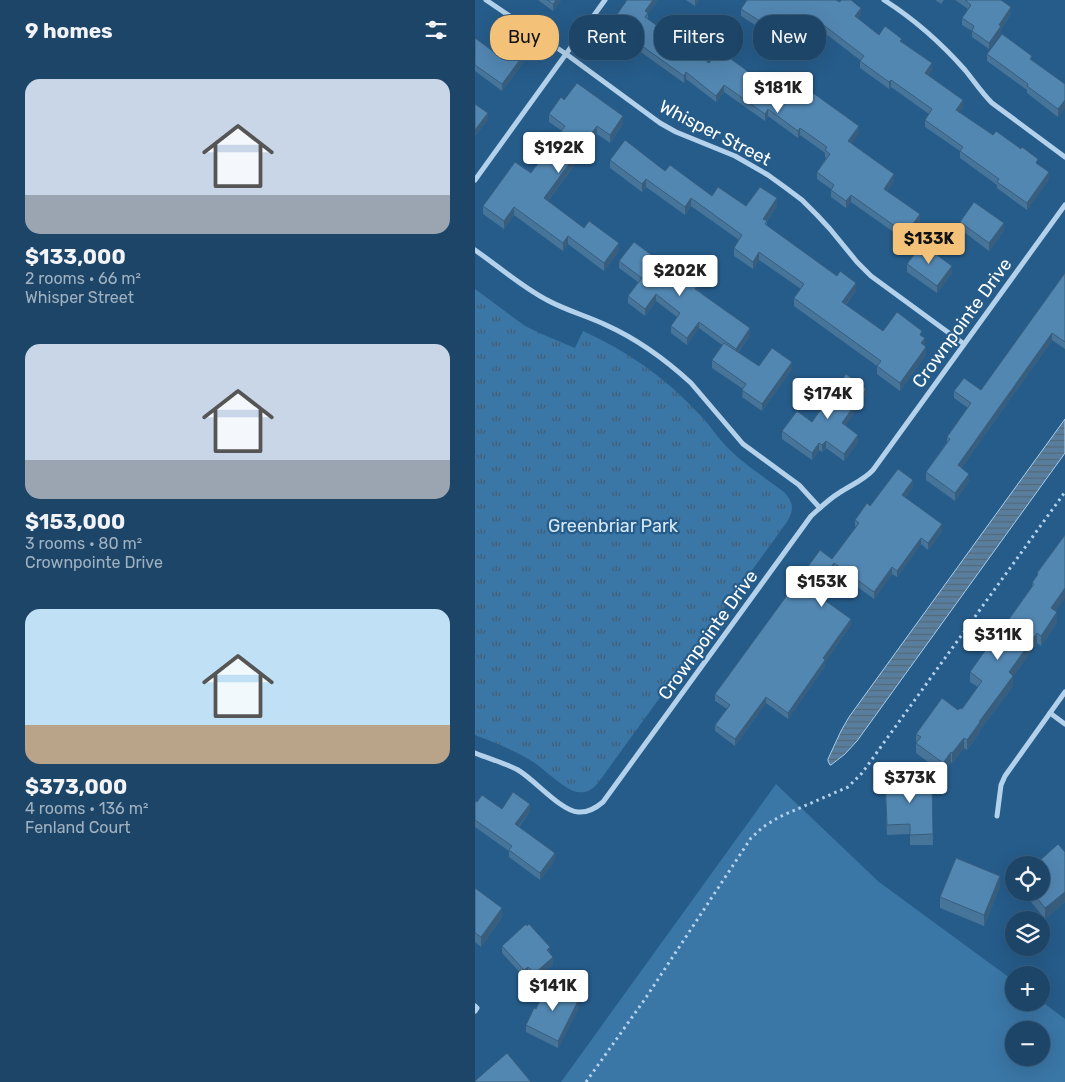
<!DOCTYPE html>
<meta charset="utf-8">
<style>
:root{--surface:#1c4568;--page:#254c6e;--text:#f1f3f6;--muted:#a0b1c0;--line:#3a5d7c;--accent:#f3c278}
body{margin:0;font-family:Rubik,sans-serif;background:var(--page);color:var(--text);height:100vh;display:flex;flex-direction:column;font-size:19px;white-space:nowrap}
*{box-sizing:border-box;margin:0}
p{font-size:16px;color:var(--muted)}
.icon{flex:none;width:28px;height:28px;fill:none;stroke:currentColor;stroke-width:2;stroke-linecap:round;stroke-linejoin:round}
.map{position:relative;flex:1;overflow:hidden}
.drawer{display:flex;flex-direction:column;background:var(--surface);width:475px}
.drawer>*{flex:none}
.banner{position:absolute;left:15px;top:15px;width:475px;height:45px;display:flex;gap:10px}
.buttons{position:absolute;left:530px;top:856px;display:grid;gap:10px}
.buttons a{display:grid;place-items:center;width:45px;height:45px;border-radius:50%;background:var(--surface);box-shadow:0 5px 20px #0002,0 0 0 1px var(--line);font-size:25px}
.price{position:absolute;translate:-50% -42px;padding:0 11px;border-radius:5px;background:#fff;color:#222;font-size:16px;line-height:32px;filter:drop-shadow(0 1px 2px #0008)}
.price::after{content:'';position:absolute;left:50%;top:30px;width:15px;height:11px;margin-left:-8px;background:inherit;clip-path:polygon(0 0,100% 0,50% 100%)}
.price.active{background:var(--accent);color:#111}
ul{padding:0;list-style:none}
li{display:grid;align-content:center;gap:10px;height:265px;padding:0 25px}
li span{display:grid;place-items:center;height:155px;border-radius:15px;color:#555}
li>.icon{margin-inline-start:auto}
span .icon{width:90px;height:90px;fill:#fffc;stroke-width:1}
li b{font-size:21px}
h2{display:flex;justify-content:space-between;align-items:center;height:60px;padding:0 25px;font-size:21px}
.tag{padding:0 18px;border-radius:20px;background:var(--surface);box-shadow:0 5px 20px #0002,0 0 0 1px var(--line);font-size:18px;line-height:45px}
.tag.active{background:var(--accent);color:#111}
main{display:flex;flex:1;min-height:0}
.map>svg:first-child{display:block}
.grass{fill:#3a76a6;fill-rule:evenodd}
.park{fill:url(#park-tufts)}
.water{fill:url(#water-rules);stroke:#a7cdea}
.lines{fill:none;stroke-linecap:round;stroke-linejoin:round}
.path{stroke:#b3d1ea;stroke-width:3;stroke-dasharray:2.5 4;stroke-linecap:butt}
.street{stroke:#b3d1ea;stroke-width:5}
.wall{fill:#477499}
.shaded-wall{fill:#395e7d}
.building{fill:#5287b2;stroke:#395e7d}
.labels{text-anchor:middle;stroke-width:4.5;stroke-linejoin:round;paint-order:stroke}
.street-label{font-size:18px;fill:#fff;stroke:#265c8a}
.park-label{font-size:18px;fill:#d7e9f7;stroke:#265c8a}
</style>
<main>
<section class="drawer">
<h2>9 homes<svg class="icon" aria-label="filters" viewBox="0 0 24 24"><path d="M4 7h16M4 17h16"/><circle cx="9" cy="7" r="2"/><circle cx="15" cy="17" r="2"/></svg></h2>
<ul>
<li><span style="background:linear-gradient(#c9d6e8 75%,#9aa5b1 0)"><svg class="icon" aria-label="home" viewBox="0 0 24 24"><path d="M3 11l9-7 9 7M6 9v11h12V9"/></svg></span><div><b>$133,000</b><p>2 rooms · 66 m²</p><p>Whisper Street</p></div></li>
<li><span style="background:linear-gradient(#c9d6e8 75%,#9aa5b1 0)"><svg class="icon" aria-label="home" viewBox="0 0 24 24"><path d="M3 11l9-7 9 7M6 9v11h12V9"/></svg></span><div><b>$153,000</b><p>3 rooms · 80 m²</p><p>Crownpointe Drive</p></div></li>
<li><span style="background:linear-gradient(#bfe0f5 75%,#b9a48a 0)"><svg class="icon" aria-label="home" viewBox="0 0 24 24"><path d="M3 11l9-7 9 7M6 9v11h12V9"/></svg></span><div><b>$373,000</b><p>4 rooms · 136 m²</p><p>Fenland Court</p></div></li>
</ul>
</section>
<div class="map">
<svg width="590" height="1082" viewBox="0 0 590 1082">
<defs>
<pattern id="park-tufts" width="24" height="20" patternUnits="userSpaceOnUse" patternTransform="scale(1.25)"><rect width="24" height="20" fill="#3a76a6"/><path d="M3 7l-1-3M5 7V3M7 7l1-3M15 17l-1-3M17 17v-4M19 17l1-3" fill="none" stroke="#445f74"/></pattern>
<pattern id="water-rules" width="6" height="5" patternUnits="userSpaceOnUse" patternTransform="scale(1.25)"><rect width="6" height="5" fill="#597e9d"/><path d="M0 2.5h6" fill="none" stroke="#536879"/></pattern>
</defs>
<rect width="100%" height="100%" fill="#265c8a"/>
<!-- grass -->
<path class="grass" d="M 301,784 L 404,882 L 539,981 L 539,1002 L 566,1002 L 566,1001 L 590,1019 L 590,1082 L 86,1082 ZM 539,1030 L 566,1030 L 566,1058 L 539,1058 Z"/>
<!-- park -->
<path class="park" d="M 0,289 L 50,326 L 69,335 L 100,348 L 108,331 C 153,351 192,379 225,415 C 236,426 244,440 255,450 C 271,466 291,478 309,492 C 319,503 319,510 312,522 L 123,783 C 115,792 110,794 98,791 C 84,784 72,772 60,763 C 41,751 21,743 0,735 Z"/>
<!-- water -->
<polygon class="water" points="590,419 590,453 382,741 370,754 356,765 355,765 353,761 353,759 366,731 374,717"/>
<g class="lines">
<!-- path -->
<polyline class="path" points="111,1082 170,999 276,838 288,827 304,817 373,787 387,773 590,492"/>
<!-- street -->
<g class="street">
<polyline points="11,0 91,54 185,123 201,132 260,156 293,175 311,188 327,200 342,215 355,229 382,262 396,276 489,344"/>
<path d="M 409,0 C 439,19 466,43 490,70 C 499,81 507,93 517,103 L 590,157"/>
<polyline points="0,180 130,0"/>
<path d="M 0,250 C 23,266 47,287 72,300 C 90,310 112,316 131,325 C 162,339 191,360 216,383 L 268,444 L 324,485 L 345,508"/>
<polyline points="575,713 590,724"/>
<path d="M 0,753 C 15,759 30,763 43,770 C 60,780 86,811 103,812 C 113,813 121,808 128,802 L 336,516 C 345,508 354,499 364,493 C 376,485 389,480 398,470 L 590,205"/>
<polyline points="522,816 526,785 530,776 590,692"/>
<polyline points="0,1006 2,1008 0,1011"/>
</g>
</g>
<!-- wall -->
<g class="wall">
<polygon points="63,0 86,0 78,11"/>
<polygon points="183,0 173,13 173,19 234,63 314,102 384,133 376,143 419,181 412,191 445,221 431,241 376,202 371,208 356,197 356,189 342,179 342,172 351,158 350,157 350,153 325,135 323,138 293,116 290,121 249,92 241,102 211,79 209,83 156,45 152,50 132,36 132,29"/>
<polygon points="211,0 224,0 220,6"/>
<polygon points="460,0 469,0 466,4"/>
<polygon points="480,0 526,0 536,14 526,29 526,33 514,49 497,37 497,31 487,25 487,18 493,9"/>
<polygon points="266,9 386,15 383,19 404,35 427,42 457,70 453,75 488,107 484,112 518,135 563,165 574,179 552,210 522,188 522,185 485,158 485,151 450,127 450,120 454,114 416,87 414,89 385,68 385,60 342,27 328,50 290,26 288,30 266,16"/>
<polygon points="0,38 19,52 53,56 27,91 0,71"/>
<polygon points="512,54 557,60 590,84 583,117 552,93 552,90 512,61"/>
<polygon points="89,100 148,124 135,143 122,134 73,201 109,228 144,251 129,271 93,244 88,251 39,215 29,229 8,214 8,206 56,173 87,131 74,122 74,114"/>
<polygon points="135,160 190,171 237,196 271,206 302,206 292,221 292,226 381,290 371,305 408,331 447,337 451,354 425,391 402,374 402,366 319,306 319,298 326,289 284,260 278,269 259,256 259,248 264,240 216,206 210,215 171,187 167,192 135,168"/>
<polygon points="485,222 529,230 514,251 485,229"/>
<polygon points="144,261 224,290 224,291 275,335 263,353 284,366 317,369 287,411 267,397 268,389 237,368 237,360 247,345 224,328 212,345 196,333 196,326 202,317 181,301 170,316 153,303 153,296 163,282 144,268"/>
<polygon points="432,264 477,273 462,293 432,272"/>
<polygon points="590,273 590,349 577,340 486,468 494,481 480,501 451,480 451,472 472,442 472,437 493,408 479,398 479,391 506,390"/>
<polygon points="391,396 370,425 383,442 369,461 351,448 347,452 344,450 337,460 307,439 307,431 337,422"/>
<polygon points="438,487 430,498 467,531 453,550 446,544 422,577 417,574 399,599 359,570 341,594 376,625 350,662 350,666 313,719 291,703 260,746 240,731 240,725 252,709 240,701 240,694 357,559 381,527 380,526 380,520 395,506"/>
<polygon points="590,535 581,611 582,622 566,646 562,643 538,676 538,686 505,730 505,732 492,750 489,748 477,763 476,762 468,773 441,753 441,734 483,710 487,709 503,687 495,682 495,672 527,629 557,587 557,583 562,576 562,573"/>
<polygon points="457,777 458,845 435,845 435,834 412,835 410,778"/>
<polygon points="0,801 2,802 27,809 55,811 44,827 80,860 65,880 34,857 34,851 0,827"/>
<polygon points="590,852 590,902 570,919 548,892 566,892 561,864"/>
<polygon points="525,886 509,926 465,908 465,897"/>
<polygon points="0,888 27,917 6,947 0,942"/>
<polygon points="27,946 75,954 78,964 60,981 53,974 49,977 27,953"/>
<polygon points="104,1007 83,1048 51,1032 51,1025 61,1009"/>
</g>
<!-- shaded-wall -->
<g class="shaded-wall">
<polygon points="81,0 86,0 78,11 78,4"/>
<polygon points="178,0 183,0 170,18 170,11"/>
<polygon points="220,0 224,0 220,6"/>
<polygon points="536,7 536,14 526,29 526,33 514,49 514,43 524,25"/>
<polygon points="386,8 386,15 380,23 380,16"/>
<polygon points="290,19 290,26 288,30 288,23"/>
<polygon points="342,20 342,27 328,50 328,43"/>
<polygon points="156,38 156,45 152,50 152,43"/>
<polygon points="53,49 53,56 27,91 27,84"/>
<polygon points="457,63 457,70 450,80 450,73"/>
<polygon points="211,72 211,79 209,83 209,76"/>
<polygon points="416,80 416,87 414,89 414,82"/>
<polygon points="249,85 249,92 241,102 241,96"/>
<polygon points="488,100 488,107 481,117 481,110"/>
<polygon points="590,100 590,108 583,117 583,109"/>
<polygon points="293,109 293,116 290,121 290,114"/>
<polygon points="13,113 13,120 0,137 0,130"/>
<polygon points="148,116 148,124 135,143 135,135"/>
<polygon points="122,126 122,134 69,206 69,198"/>
<polygon points="384,126 384,133 373,148 373,141"/>
<polygon points="325,128 325,135 323,138 323,131"/>
<polygon points="574,172 574,179 552,210 552,203"/>
<polygon points="419,174 419,181 409,196 409,189"/>
<polygon points="171,179 171,187 167,192 167,184"/>
<polygon points="376,195 376,202 371,208 371,201"/>
<polygon points="216,198 216,206 210,215 210,207"/>
<polygon points="302,198 302,206 288,226 288,219"/>
<polygon points="39,207 39,215 29,229 29,221"/>
<polygon points="445,214 445,221 431,241 431,234"/>
<polygon points="529,223 529,230 514,251 514,243"/>
<polygon points="93,236 93,244 88,251 88,243"/>
<polygon points="144,243 144,251 129,271 129,263"/>
<polygon points="284,252 284,260 278,269 278,262"/>
<polygon points="477,266 477,273 462,293 462,286"/>
<polygon points="224,283 224,290 220,295 220,289"/>
<polygon points="381,283 381,290 367,310 367,302"/>
<polygon points="181,294 181,301 170,316 170,309"/>
<polygon points="224,322 224,328 212,345 212,338"/>
<polygon points="275,328 275,335 261,355 261,349"/>
<polygon points="577,333 577,340 483,472 483,465"/>
<polygon points="450,338 450,346 446,343"/>
<polygon points="451,347 451,354 425,391 425,383"/>
<polygon points="317,362 317,369 287,411 287,404"/>
<polygon points="391,389 391,396 367,430 367,423"/>
<polygon points="383,435 383,442 369,461 369,454"/>
<polygon points="351,441 351,448 347,452 347,445"/>
<polygon points="344,443 344,450 337,460 337,453"/>
<polygon points="494,474 494,481 480,501 480,493"/>
<polygon points="438,480 438,487 427,502 427,495"/>
<polygon points="467,524 467,531 453,550 453,543"/>
<polygon points="446,538 446,544 422,577 422,571"/>
<polygon points="359,563 359,570 338,598 338,592"/>
<polygon points="417,567 417,574 399,599 399,592"/>
<polygon points="590,588 590,598 576,618 576,608"/>
<polygon points="582,612 582,622 566,646 566,636"/>
<polygon points="376,619 376,625 350,662 350,666 313,719 313,713 348,658"/>
<polygon points="562,633 562,643 538,677 538,676 538,686 505,730 505,732 492,750 492,740 534,672"/>
<polygon points="291,697 291,703 260,746 260,739"/>
<polygon points="489,738 489,748 477,763 477,753"/>
<polygon points="476,752 476,762 468,773 468,763"/>
<polygon points="55,804 55,811 40,831 40,824"/>
<polygon points="80,853 80,860 65,880 65,873"/>
<polygon points="525,876 525,886 509,926 509,915"/>
<polygon points="590,892 590,902 570,919 570,908"/>
<polygon points="27,908 27,917 6,947 6,937"/>
<polygon points="75,947 75,954 72,950"/>
<polygon points="78,957 78,964 60,981 60,973"/>
<polygon points="53,967 53,974 49,977 49,970"/>
<polygon points="104,999 104,1007 83,1048 83,1041"/>
</g>
<!-- building -->
<g class="building">
<polygon points="72,0 81,0 78,4"/>
<polygon points="152,0 178,0 170,11 173,13 170,17 234,63 244,50 314,102 327,85 384,126 373,141 419,174 409,189 445,214 431,234 376,195 371,201 356,190 359,185 342,172 355,154 350,150 352,147 325,128 323,131 293,109 290,114 249,85 241,96 211,72 209,76 156,38 152,43 132,29"/>
<polygon points="272,0 361,0 365,2 366,0 376,0 386,8 380,16 404,35 410,26 427,39 425,41 457,63 450,73 488,100 481,110 518,135 521,131 546,149 547,147 563,159 561,163 574,172 552,203 522,182 524,179 485,151 488,147 450,120 457,109 416,80 414,82 385,61 389,56 342,20 328,43 290,19 288,23 266,9"/>
<polygon points="490,0 526,0 536,7 524,25 526,26 514,43 497,31 499,26 487,18 496,5"/>
<polygon points="32,34 53,49 27,84 0,65 0,38 19,52"/>
<polygon points="527,34 557,56 555,59 590,84 590,100 583,109 552,86 553,84 512,54"/>
<polygon points="102,83 148,116 135,135 122,126 69,198 109,228 114,221 144,243 129,263 93,236 88,243 39,207 29,221 8,206 40,162 56,173 90,126 74,114 86,97 89,100"/>
<polygon points="0,104 13,113 0,130"/>
<polygon points="150,140 190,171 195,165 237,196 243,187 271,206 285,187 302,198 288,219 292,221 290,224 362,276 365,271 381,283 367,302 408,331 422,312 447,331 445,335 450,338 446,343 451,347 425,383 402,366 406,361 319,298 329,284 284,252 278,262 259,248 267,235 216,198 210,207 171,179 167,184 135,160"/>
<polygon points="499,202 529,223 514,243 485,222"/>
<polygon points="159,242 201,273 204,268 224,283 220,289 275,328 261,349 224,322 212,338 196,326 205,313 181,294 170,309 153,296 167,278 144,261"/>
<polygon points="447,244 477,266 462,286 432,264"/>
<polygon points="590,273 590,342 577,333 483,465 494,474 480,493 451,472 475,439 472,437 496,403 479,391 489,378 506,390"/>
<polygon points="249,343 284,366 297,348 317,362 287,404 267,390 271,384 237,360"/>
<polygon points="371,374 391,389 367,423 383,435 369,454 351,441 347,445 344,443 337,453 307,431 322,411 337,422"/>
<polygon points="423,469 438,480 427,495 467,524 453,543 446,538 422,571 417,567 399,592 359,563 338,592 376,619 348,658 350,660 313,713 291,697 260,739 240,725 255,705 240,694 345,550 357,559 384,523 380,520 392,503 395,506"/>
<polygon points="590,535 590,588 576,608 582,612 566,636 562,633 534,672 538,676 504,722 505,722 492,740 489,738 477,753 476,752 468,763 441,743 446,737 441,734 467,698 483,710 485,708 487,709 507,681 495,672 526,628 527,629 559,584 557,583 563,574 562,573"/>
<polygon points="457,777 458,834 435,835 435,824 412,825 410,778"/>
<polygon points="38,792 55,804 40,824 80,853 65,873 34,850 37,846 0,820 0,801 2,802 7,795 27,809"/>
<polygon points="583,844 590,852 590,892 570,908 557,892 566,892 566,865 554,865 559,861 561,864"/>
<polygon points="481,858 525,876 509,915 465,897"/>
<polygon points="0,888 27,908 6,937 0,933"/>
<polygon points="51,924 52,926 54,924 75,947 72,950 78,957 60,973 53,967 49,970 27,946"/>
<polygon points="72,984 104,999 83,1041 51,1025 59,1008 61,1009"/>
<polygon points="32,1053 56,1082 0,1082 1,1080"/>
</g>
<g class="labels">
<!-- street labels -->
<g class="street-label">
<text transform="translate(240 133) rotate(27)" y="6">Whisper Street</text>
<text transform="translate(487 323) rotate(-54)" y="6">Crownpointe Drive</text>
<text transform="translate(233 635) rotate(-54)" y="6">Crownpointe Drive</text>
</g>
<!-- park labels -->
<g class="park-label">
<text x="138" y="532">Greenbriar Park</text>
</g>
</g>
</svg>
<div class="buttons">
<a><svg class="icon" aria-label="locate" viewBox="0 0 24 24"><circle cx="12" cy="12" r="6"/><path d="M12 2v4M12 18v4M2 12h4M18 12h4"/></svg></a>
<a><svg class="icon" aria-label="layers" viewBox="0 0 24 24"><path d="M12 4l9 5-9 5-9-5zM3 14l9 5 9-5"/></svg></a>
<a>+</a>
<a>−</a>
</div>
<b class="price" style="left:303px;top:114px">$181K</b>
<b class="price" style="left:84px;top:174px">$192K</b>
<b class="price active" style="left:454px;top:265px">$133K</b>
<b class="price" style="left:205px;top:297px">$202K</b>
<b class="price" style="left:353px;top:420px">$174K</b>
<b class="price" style="left:347px;top:608px">$153K</b>
<b class="price" style="left:523px;top:661px">$311K</b>
<b class="price" style="left:435px;top:804px">$373K</b>
<b class="price" style="left:78px;top:1012px">$141K</b>
<div class="banner">
<a class="tag active">Buy</a>
<a class="tag">Rent</a>
<a class="tag">Filters</a>
<a class="tag">New</a>
</div>
</div>
</main>
